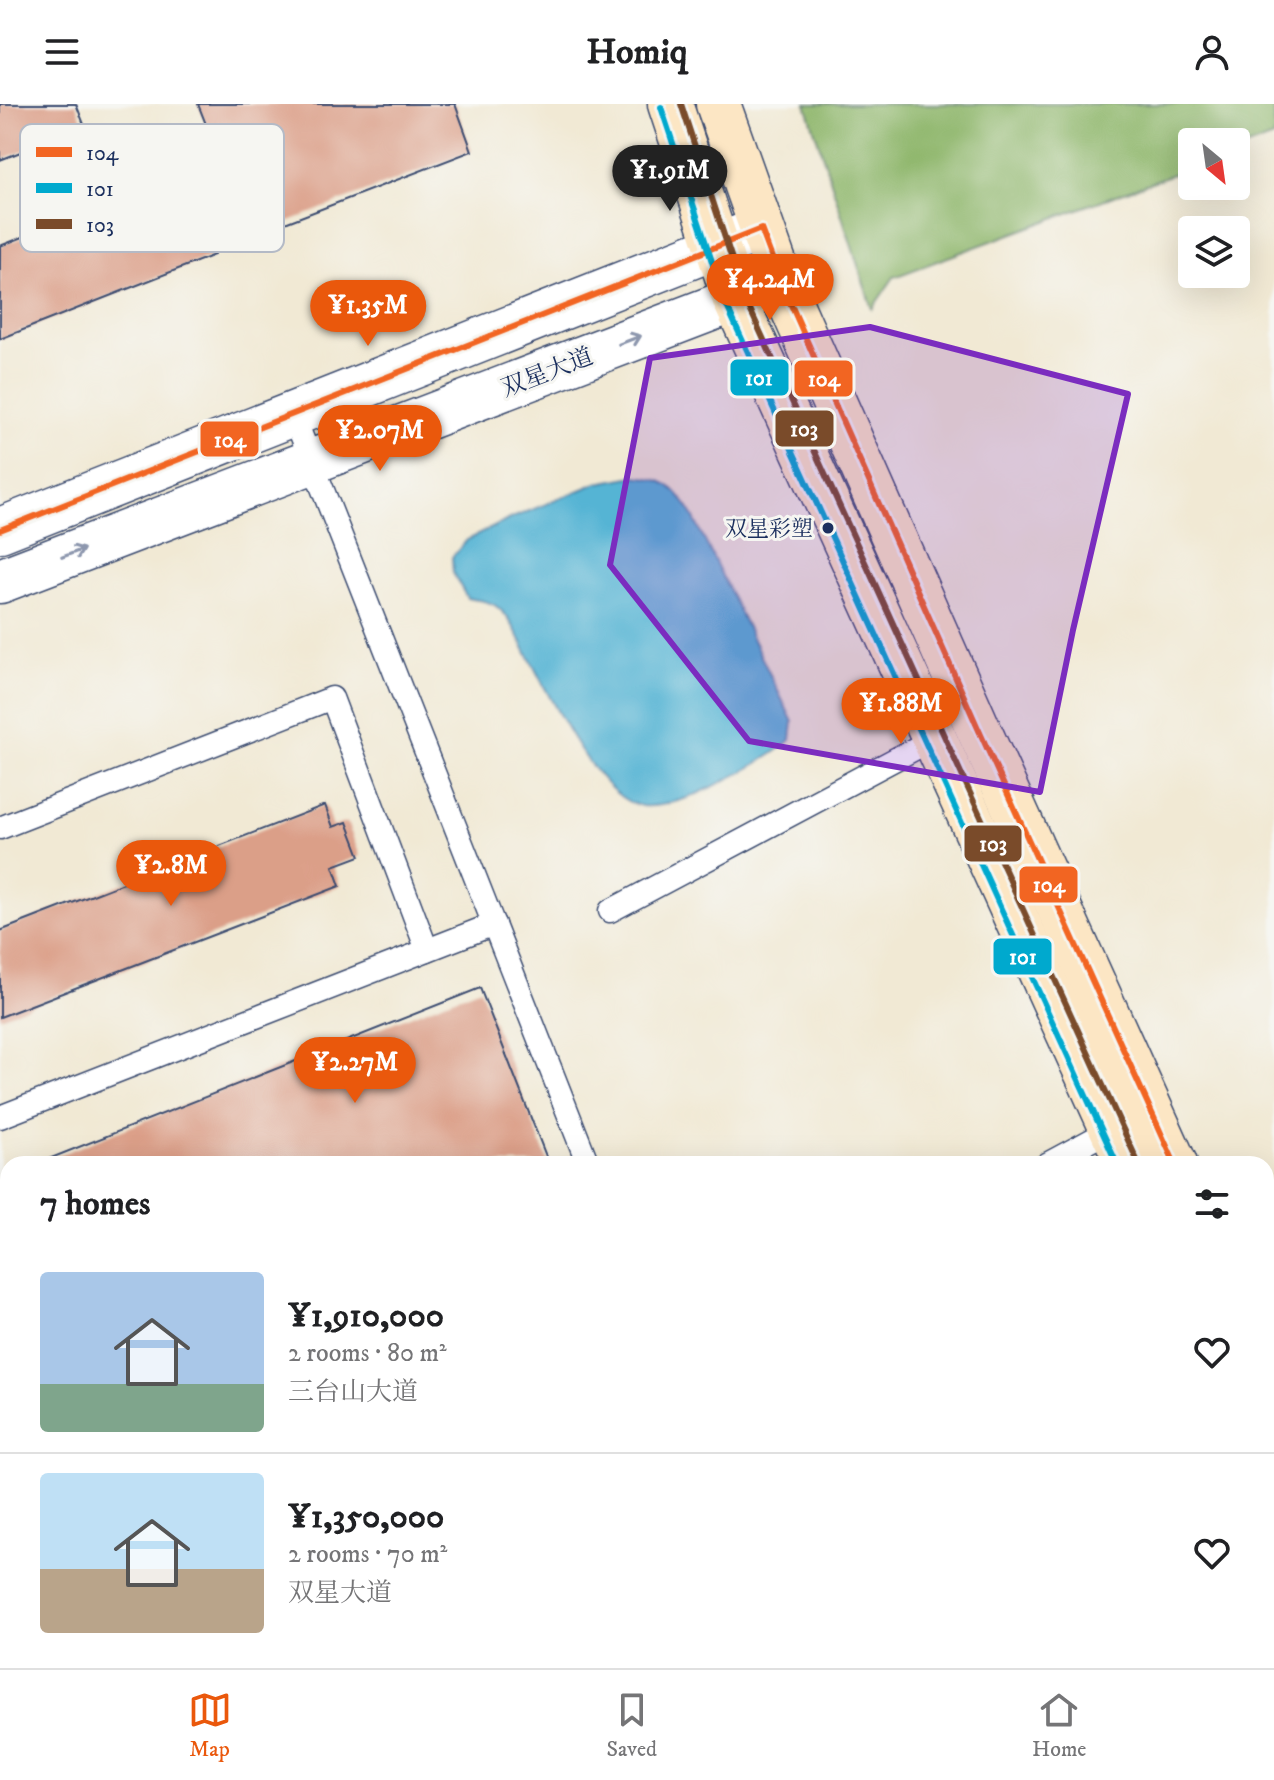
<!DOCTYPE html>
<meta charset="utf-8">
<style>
:root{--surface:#fff;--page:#f2f2f2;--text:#202124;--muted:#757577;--line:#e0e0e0;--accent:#ea580c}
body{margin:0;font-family:"IM FELL DW Pica","Noto Serif SC",serif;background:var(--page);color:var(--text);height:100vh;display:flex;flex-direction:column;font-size:30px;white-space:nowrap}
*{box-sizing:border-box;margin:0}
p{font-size:26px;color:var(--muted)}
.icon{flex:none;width:44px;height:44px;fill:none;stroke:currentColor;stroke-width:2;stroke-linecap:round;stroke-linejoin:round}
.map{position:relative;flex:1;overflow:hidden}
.side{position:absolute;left:0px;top:1052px;width:1274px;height:512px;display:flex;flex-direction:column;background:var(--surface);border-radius:24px 24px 0 0;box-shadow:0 8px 32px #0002}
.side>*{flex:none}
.needle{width:52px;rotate:151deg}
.tools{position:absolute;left:1178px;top:24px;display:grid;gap:16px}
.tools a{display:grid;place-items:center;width:72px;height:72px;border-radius:8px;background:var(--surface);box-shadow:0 8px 32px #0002;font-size:40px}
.price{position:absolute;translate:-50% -68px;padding:0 18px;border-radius:28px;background:var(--accent);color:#fff;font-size:26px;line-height:52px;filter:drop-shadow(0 2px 4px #0008)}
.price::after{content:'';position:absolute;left:50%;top:48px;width:24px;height:18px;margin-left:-12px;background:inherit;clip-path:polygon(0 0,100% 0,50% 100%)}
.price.selected{background:#222;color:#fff}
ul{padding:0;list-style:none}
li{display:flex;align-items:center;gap:24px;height:200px;padding:0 40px}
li+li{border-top:2px solid var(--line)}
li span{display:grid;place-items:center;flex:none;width:224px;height:160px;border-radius:8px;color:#555}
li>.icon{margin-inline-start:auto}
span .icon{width:96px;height:96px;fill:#fffc;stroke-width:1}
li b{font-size:34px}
h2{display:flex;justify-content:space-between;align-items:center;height:96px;padding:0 40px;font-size:34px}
header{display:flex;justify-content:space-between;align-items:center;height:104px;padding:0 40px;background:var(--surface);font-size:36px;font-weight:800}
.menu{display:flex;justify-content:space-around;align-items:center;height:112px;border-top:2px solid var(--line);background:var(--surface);font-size:22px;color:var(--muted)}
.menu a{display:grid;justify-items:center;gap:4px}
.menu .selected{color:var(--accent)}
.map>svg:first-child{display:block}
.forest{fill:#91b86e;stroke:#567466;stroke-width:2}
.water{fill:#55b4d4;stroke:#387299;stroke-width:2}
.building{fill:#db9f88}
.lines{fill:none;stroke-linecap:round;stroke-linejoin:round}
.service-casing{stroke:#3b4b70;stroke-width:25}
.tertiary-casing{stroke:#3b4b70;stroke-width:47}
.secondary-casing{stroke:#3b4b70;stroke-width:47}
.service{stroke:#fff;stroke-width:22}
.tertiary{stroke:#fff;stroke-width:44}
.secondary{stroke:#fce6c4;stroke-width:44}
.bus-1-casing{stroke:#f6f6f2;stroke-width:12}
.bus-2-casing{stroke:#f6f6f2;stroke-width:12}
.bus-3-casing{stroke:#f6f6f2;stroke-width:12}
.bus-1{stroke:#f26522;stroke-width:6}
.bus-2{stroke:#00a9ce;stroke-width:6}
.bus-3{stroke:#7a4b2a;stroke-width:6}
.oneway{stroke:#8d97ae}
.marked{fill:#7b2cbf;fill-opacity:0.2;stroke:#7b2cbf;stroke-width:6;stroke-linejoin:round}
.bus-dot{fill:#1b2f5e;stroke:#f6f6f2;stroke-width:3}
.labels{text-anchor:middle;stroke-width:6;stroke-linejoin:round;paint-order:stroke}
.bus-label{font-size:22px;fill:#1b2f5e;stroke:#f6f6f2;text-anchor:end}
.street-label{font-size:24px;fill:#1b2f5e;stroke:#f6f6f2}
.key{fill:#f6f6f2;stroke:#b4bac6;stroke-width:2}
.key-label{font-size:22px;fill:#1b2f5e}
.line-badge{stroke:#f6f6f2;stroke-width:3}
.badge-label{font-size:22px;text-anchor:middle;font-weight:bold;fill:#fff}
</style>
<header><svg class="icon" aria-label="menu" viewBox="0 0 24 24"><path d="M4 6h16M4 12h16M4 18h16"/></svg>Homiq<svg class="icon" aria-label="person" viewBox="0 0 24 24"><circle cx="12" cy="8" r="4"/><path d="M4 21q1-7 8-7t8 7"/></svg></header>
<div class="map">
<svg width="1274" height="1564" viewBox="0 0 1274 1564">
<rect width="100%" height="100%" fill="#f6f6f2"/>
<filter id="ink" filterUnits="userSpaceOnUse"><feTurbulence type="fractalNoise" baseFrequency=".0125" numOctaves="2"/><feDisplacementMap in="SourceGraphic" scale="16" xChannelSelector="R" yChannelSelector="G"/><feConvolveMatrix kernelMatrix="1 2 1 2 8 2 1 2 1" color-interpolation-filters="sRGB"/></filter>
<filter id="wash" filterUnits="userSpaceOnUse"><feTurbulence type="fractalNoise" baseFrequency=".006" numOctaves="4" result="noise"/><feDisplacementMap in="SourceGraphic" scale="32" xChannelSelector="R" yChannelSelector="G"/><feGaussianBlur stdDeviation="1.8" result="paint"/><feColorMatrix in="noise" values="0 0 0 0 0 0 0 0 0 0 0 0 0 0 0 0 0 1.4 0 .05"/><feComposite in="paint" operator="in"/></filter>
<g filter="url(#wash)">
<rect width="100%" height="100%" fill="#f1e9d4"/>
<!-- forest -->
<polygon class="forest" points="806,0 1274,0 1274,33 1236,47 1236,38 1192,38 1192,63 894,173 872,205"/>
<!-- water -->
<path class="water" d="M 635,372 C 665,375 671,380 689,404 L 793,618 L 791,636 C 767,656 741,669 712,683 C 692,693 666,704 642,702 C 598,697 548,589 529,553 C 520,536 512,514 496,502 C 489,496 475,496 467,494 L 453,469 L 452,453 L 467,436 L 510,415 L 597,379 Z"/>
<g id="blocks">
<!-- building -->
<g class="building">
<polygon points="0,0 76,0 85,23 0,56"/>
<polygon points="198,0 455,0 472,47 212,147 214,151 0,235 0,142 220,56"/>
<polygon points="325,701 333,723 347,718 360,752 333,762 340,782 0,913 0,827"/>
<polygon points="480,884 549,1060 42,1060 41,1058"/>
</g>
</g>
</g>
<g filter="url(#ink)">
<use href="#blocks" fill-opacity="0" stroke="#3b4b70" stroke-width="2"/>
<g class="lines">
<!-- service casing -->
<g class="service-casing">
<g id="service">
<polyline points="293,310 588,1060"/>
<polyline points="0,724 332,594 427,846"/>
<polyline points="610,807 935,634"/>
<polyline points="0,1013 494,820"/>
<polyline points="1047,1060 1112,1025"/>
<polyline points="0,1414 8,1411"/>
<polyline points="1266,1432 1274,1429"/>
<polyline points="83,1556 86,1564"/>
<polyline points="285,1556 287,1564"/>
<polyline points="487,1556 490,1564"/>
<polyline points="783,1556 787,1564"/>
<polyline points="140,1564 160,1556"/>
<polyline points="651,1564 671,1556"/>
</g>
</g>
<!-- tertiary casing -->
<g class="tertiary-casing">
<g id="tertiary">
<polyline points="0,426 761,125"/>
<polyline points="0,477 781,178"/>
</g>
</g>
<!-- secondary casing -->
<g class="secondary-casing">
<g id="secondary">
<polyline points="670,0 735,196 1128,1060"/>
<polyline points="718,0 781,178 977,622 1175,1060"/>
<polyline points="1266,1263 1274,1280"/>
<polyline points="1266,1363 1274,1380"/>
</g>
</g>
<!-- service -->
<use href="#service" class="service"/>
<!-- tertiary -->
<use href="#tertiary" class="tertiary"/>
<!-- secondary -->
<use href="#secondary" class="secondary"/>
<!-- bus-1 casing -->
<g class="bus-1-casing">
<polyline id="bus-1" points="0,426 761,125 781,178 977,622 1175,1060"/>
</g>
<!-- bus-2 casing -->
<g class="bus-2-casing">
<polyline id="bus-2" points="661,3 726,200 1117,1060"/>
</g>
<!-- bus-3 casing -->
<g class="bus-3-casing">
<polyline id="bus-3" points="681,0 744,192 1137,1056"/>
</g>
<!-- bus-1 -->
<use href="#bus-1" class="bus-1"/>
<!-- bus-2 -->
<use href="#bus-2" class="bus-2"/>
<!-- bus-3 -->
<use href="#bus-3" class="bus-3"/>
</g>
<!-- one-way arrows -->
<defs><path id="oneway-shaft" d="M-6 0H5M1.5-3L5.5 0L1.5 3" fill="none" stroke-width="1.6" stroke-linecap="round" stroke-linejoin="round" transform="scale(2)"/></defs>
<g class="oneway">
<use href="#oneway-shaft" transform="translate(630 236) rotate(-21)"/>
<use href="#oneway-shaft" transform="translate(73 449) rotate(-21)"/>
</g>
</g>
<!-- marked area -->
<path class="marked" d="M 870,223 L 1128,290 L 1073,526 L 1040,688 L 749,637 L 610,461 L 650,254 Z"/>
<!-- markers -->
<circle class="bus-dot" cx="828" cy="424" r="7"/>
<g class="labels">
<!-- bus labels -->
<g class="bus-label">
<text x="813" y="432">双星彩塑</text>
</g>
<!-- street labels -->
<g class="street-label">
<text transform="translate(547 268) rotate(-21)" y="8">双星大道</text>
</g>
</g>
<!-- legend -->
<rect x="20" y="20" width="264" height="128" rx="12" class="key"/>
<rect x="36" y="43" width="36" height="10" fill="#f26522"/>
<rect x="36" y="79" width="36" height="10" fill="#00a9ce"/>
<rect x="36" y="115" width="36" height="10" fill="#7a4b2a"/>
<g class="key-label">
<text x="86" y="56">104</text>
<text x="86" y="92">101</text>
<text x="86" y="128">103</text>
</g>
<g class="line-badge">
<rect x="729" y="254" width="61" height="39" rx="8" fill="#00a9ce"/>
<rect x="793" y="255" width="61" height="39" rx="8" fill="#f26522"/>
<rect x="774" y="305" width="61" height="39" rx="8" fill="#7a4b2a"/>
<rect x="199" y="316" width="61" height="38" rx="8" fill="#f26522"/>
<rect x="963" y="720" width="60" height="39" rx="8" fill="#7a4b2a"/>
<rect x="1018" y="761" width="61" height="39" rx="8" fill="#f26522"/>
<rect x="992" y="833" width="61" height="39" rx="8" fill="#00a9ce"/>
</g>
<g class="badge-label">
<text x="759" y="281">101</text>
<text x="824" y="282">104</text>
<text x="804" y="332">103</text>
<text x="230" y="343">104</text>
<text x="993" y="747">103</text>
<text x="1049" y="788">104</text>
<text x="1023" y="860">101</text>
</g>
</svg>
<div class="tools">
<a><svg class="needle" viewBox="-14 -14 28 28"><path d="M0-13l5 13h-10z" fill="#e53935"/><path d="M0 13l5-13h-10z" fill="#757577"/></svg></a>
<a><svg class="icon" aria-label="layers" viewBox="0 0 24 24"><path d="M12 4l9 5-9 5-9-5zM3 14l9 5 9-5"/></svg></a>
</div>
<b class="price selected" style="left:670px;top:109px">¥1.91M</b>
<b class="price" style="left:770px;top:218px">¥4.24M</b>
<b class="price" style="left:368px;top:244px">¥1.35M</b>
<b class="price" style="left:380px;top:369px">¥2.07M</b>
<b class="price" style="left:901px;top:642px">¥1.88M</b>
<b class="price" style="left:171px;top:804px">¥2.8M</b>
<b class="price" style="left:355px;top:1001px">¥2.27M</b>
<section class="side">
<h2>7 homes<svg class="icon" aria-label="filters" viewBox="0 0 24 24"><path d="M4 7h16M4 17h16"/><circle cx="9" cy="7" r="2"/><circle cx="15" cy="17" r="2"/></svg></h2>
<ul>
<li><span style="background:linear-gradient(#a9c7e8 70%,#7fa58c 0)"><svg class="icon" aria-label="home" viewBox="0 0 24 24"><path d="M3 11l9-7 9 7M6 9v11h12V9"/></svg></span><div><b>¥1,910,000</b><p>2 rooms · 80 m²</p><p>三台山大道</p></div><svg class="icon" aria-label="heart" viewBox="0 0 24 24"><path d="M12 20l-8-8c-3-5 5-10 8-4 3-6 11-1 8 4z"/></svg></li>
<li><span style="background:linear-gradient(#bfe0f5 60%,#b9a48a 0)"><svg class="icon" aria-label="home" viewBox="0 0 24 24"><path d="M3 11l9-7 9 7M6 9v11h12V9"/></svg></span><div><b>¥1,350,000</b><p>2 rooms · 70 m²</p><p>双星大道</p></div><svg class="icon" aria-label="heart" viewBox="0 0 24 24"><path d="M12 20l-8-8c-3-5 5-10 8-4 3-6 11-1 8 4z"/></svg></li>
</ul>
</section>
</div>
<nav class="menu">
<a class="selected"><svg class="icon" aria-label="map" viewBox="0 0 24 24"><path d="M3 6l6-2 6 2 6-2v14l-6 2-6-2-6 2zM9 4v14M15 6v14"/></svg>Map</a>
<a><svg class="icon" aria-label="saved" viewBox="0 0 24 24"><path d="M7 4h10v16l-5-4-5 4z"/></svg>Saved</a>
<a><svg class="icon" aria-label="home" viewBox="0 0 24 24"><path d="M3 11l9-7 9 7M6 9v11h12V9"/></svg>Home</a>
</nav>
